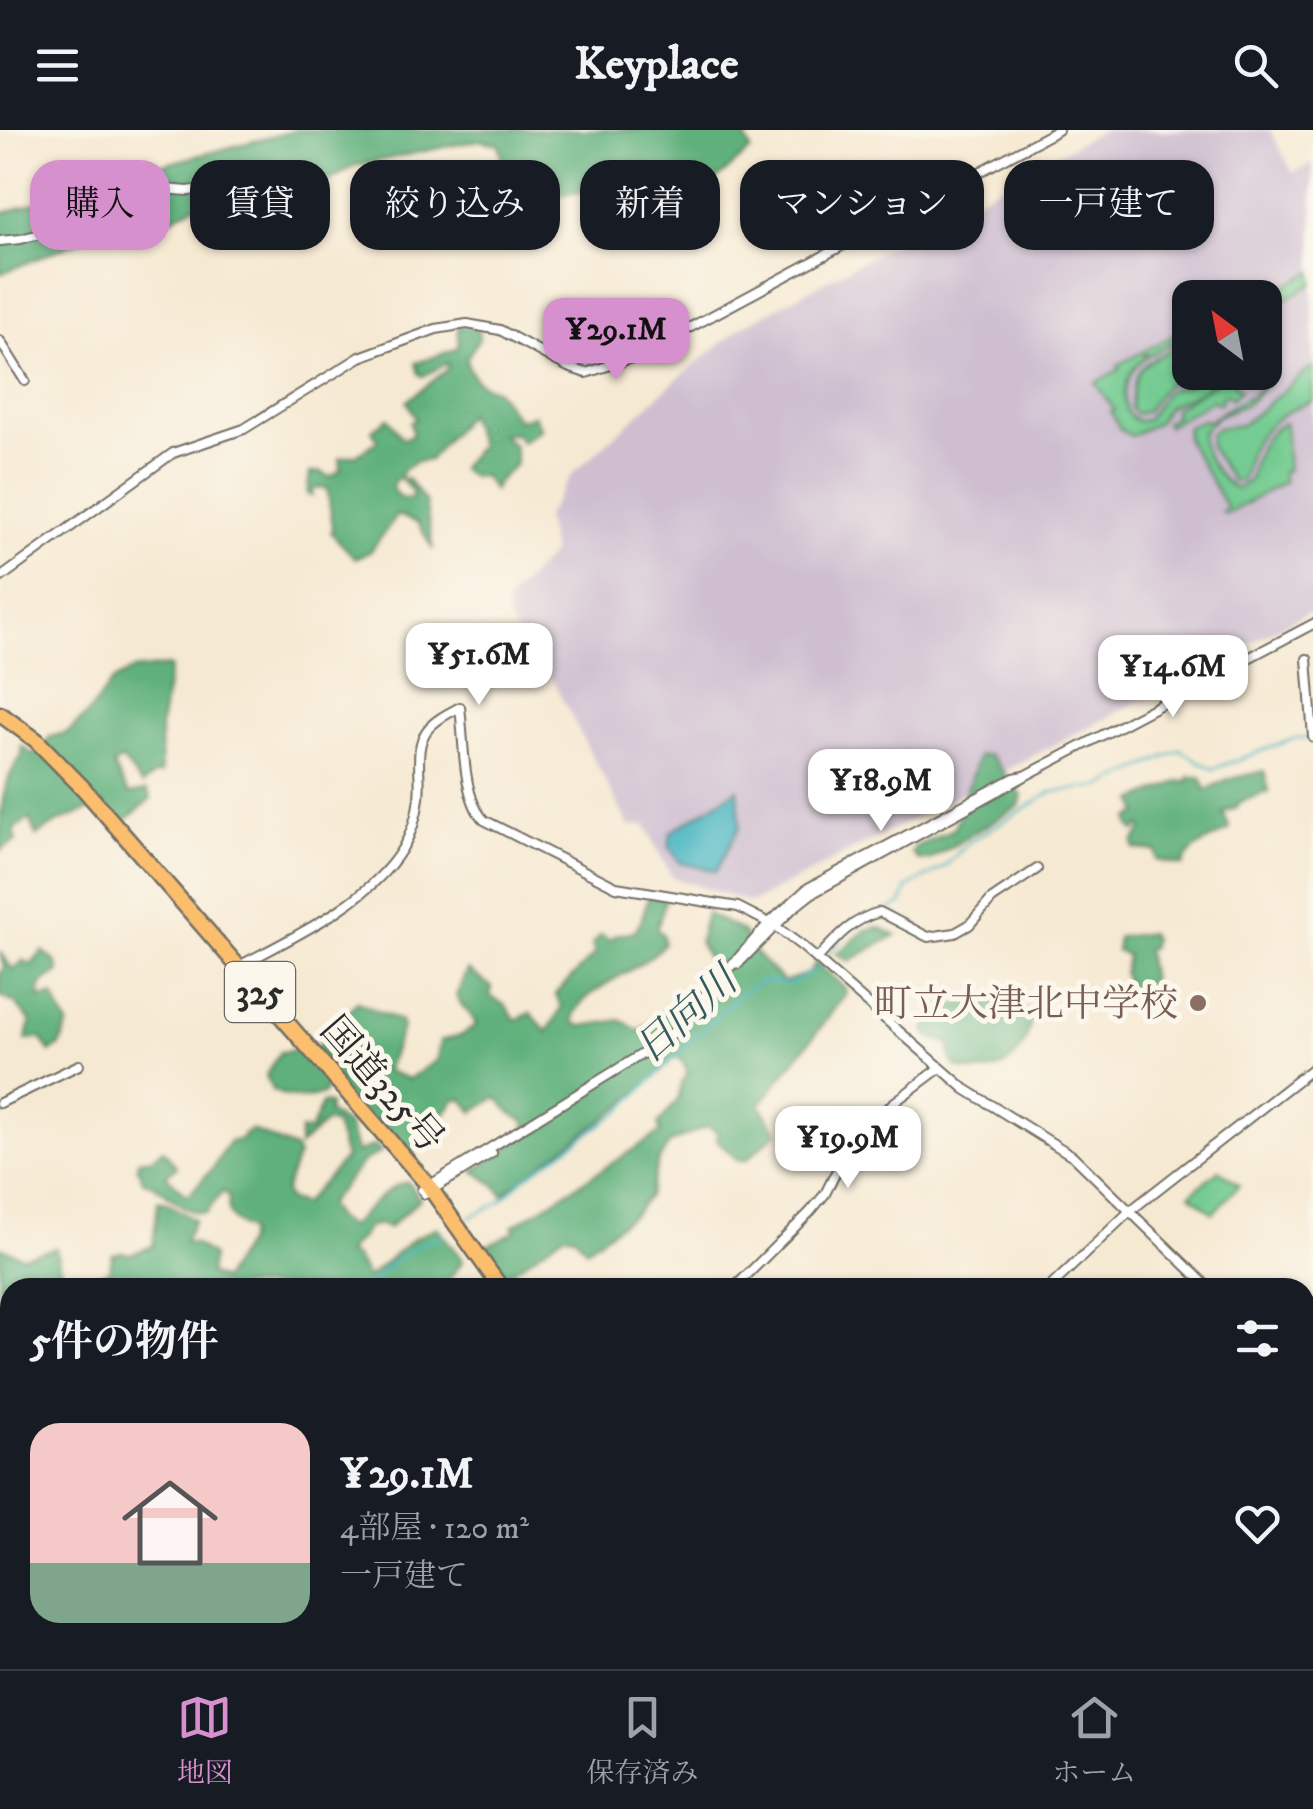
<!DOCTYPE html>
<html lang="ja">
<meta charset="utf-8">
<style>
:root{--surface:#171b24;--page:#242831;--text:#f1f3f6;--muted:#9ea1a6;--line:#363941;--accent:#d690ce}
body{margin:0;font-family:"IM FELL DW Pica","Noto Serif JP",serif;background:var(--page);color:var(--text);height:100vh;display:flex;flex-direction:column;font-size:38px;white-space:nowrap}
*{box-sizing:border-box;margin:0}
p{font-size:32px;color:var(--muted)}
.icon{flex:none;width:55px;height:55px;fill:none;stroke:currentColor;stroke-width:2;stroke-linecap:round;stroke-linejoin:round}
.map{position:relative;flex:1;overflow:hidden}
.panel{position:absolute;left:0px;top:1148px;width:1315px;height:392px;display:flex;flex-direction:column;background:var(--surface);border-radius:30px 30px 0 0;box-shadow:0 2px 8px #0004}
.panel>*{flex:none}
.top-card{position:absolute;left:30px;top:30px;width:1255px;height:90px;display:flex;gap:20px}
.needle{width:65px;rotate:328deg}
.controls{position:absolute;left:1172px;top:150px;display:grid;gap:20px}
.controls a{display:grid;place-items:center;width:110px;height:110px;border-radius:20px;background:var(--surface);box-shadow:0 2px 8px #0004;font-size:50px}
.price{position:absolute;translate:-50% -85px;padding:0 22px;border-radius:20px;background:#fff;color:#222;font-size:32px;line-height:65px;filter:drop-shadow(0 2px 5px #0008)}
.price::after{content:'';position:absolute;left:50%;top:60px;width:30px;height:22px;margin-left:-15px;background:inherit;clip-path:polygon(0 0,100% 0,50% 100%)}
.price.current{background:var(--accent);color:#111}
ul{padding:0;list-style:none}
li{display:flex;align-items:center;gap:30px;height:250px;padding:0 30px}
li span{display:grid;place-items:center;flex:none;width:280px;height:200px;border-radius:30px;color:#555}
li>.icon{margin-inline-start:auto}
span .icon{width:120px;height:120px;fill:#fffc;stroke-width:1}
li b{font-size:42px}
h2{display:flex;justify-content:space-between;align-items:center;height:120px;padding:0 30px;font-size:42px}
.pill{padding:0 35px;border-radius:30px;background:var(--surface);box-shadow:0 2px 8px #0004;font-size:35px;line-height:90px}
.pill.current{background:var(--accent);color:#111}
header{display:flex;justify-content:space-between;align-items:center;height:130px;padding:0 30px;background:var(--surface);font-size:45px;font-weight:700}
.dock{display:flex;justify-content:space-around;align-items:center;height:140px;border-top:2px solid var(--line);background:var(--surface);font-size:28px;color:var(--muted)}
.dock a{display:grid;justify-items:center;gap:5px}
.dock .current{color:var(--accent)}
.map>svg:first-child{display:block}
.industrial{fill:#cebed0;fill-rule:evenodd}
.green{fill:#74cc92;stroke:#507c5e;stroke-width:2.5}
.forest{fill:#5fb07c;stroke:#456e54;stroke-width:2.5}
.water{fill:#47b5c1;stroke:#397076;stroke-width:2.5}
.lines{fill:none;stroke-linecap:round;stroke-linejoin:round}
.stream{stroke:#47b5c1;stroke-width:2.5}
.minor-casing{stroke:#726e65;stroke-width:12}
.major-casing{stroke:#726e65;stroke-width:16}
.highway-casing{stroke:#726e65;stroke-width:19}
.minor{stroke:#fff;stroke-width:8}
.major{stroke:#fabe6d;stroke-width:11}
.highway{stroke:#fabe6d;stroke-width:14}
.education-dot{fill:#8d6e63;stroke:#fbf7ec;stroke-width:4}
.labels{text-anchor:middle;stroke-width:10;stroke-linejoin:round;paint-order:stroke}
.shield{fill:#fbf7ec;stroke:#696865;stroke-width:2.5}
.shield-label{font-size:35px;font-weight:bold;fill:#2b2b2b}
.education-label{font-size:38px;fill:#785e54;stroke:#fbf7ec;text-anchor:end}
.street-label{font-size:38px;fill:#2b2b2b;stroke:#fbf7ec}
.water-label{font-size:40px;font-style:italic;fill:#355b60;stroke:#fbf7ec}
</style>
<header><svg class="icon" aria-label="menu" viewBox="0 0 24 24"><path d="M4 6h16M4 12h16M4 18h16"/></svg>Keyplace<svg class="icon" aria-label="search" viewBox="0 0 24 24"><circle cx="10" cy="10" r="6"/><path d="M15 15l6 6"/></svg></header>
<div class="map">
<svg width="1313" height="1539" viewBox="0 0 1313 1539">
<rect width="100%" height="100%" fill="#fbf7ec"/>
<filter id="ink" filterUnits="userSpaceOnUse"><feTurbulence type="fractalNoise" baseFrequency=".01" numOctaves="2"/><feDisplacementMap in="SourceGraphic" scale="20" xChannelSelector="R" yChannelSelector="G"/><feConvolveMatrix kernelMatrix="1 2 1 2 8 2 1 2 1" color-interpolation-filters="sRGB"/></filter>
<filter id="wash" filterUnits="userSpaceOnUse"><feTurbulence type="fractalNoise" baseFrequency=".0048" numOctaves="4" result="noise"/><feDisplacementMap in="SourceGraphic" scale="40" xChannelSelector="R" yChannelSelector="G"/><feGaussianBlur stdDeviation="2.25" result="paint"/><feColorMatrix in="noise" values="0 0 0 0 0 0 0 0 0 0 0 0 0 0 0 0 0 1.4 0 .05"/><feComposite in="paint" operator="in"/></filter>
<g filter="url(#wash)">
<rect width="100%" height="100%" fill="#f6e9d2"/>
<!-- industrial -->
<path class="industrial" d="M 1102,0 L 1270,0 L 1293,43 L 1313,33 L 1313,480 L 751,773 L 672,747 L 645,695 L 629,696 L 538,523 L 529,527 L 507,486 L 507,471 L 552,423 L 545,387 L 572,344 L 677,249 L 741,197 ZM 1190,168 L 1265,168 L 1265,242 L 1190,242 Z"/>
<!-- green -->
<g class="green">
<polygon points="1313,141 1313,154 1265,181 1265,167"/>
<path d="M 1190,196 L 1190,203 L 1150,225 L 1144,224 L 1146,227 C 1127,237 1113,280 1137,291 L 1146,290 L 1167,260 L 1191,254 L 1204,243 L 1221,243 L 1204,259 L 1167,277 L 1158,292 L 1131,306 L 1120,299 L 1111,282 L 1114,279 L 1095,253 L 1120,239 L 1118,235 Z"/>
<path d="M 1179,215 L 1179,225 L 1190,237 L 1190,242 L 1197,243 L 1187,249 L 1166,254 L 1145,282 L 1135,284 L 1131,278 C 1134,233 1142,235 1179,215 Z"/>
<path d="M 1313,236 L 1313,271 C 1287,279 1261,296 1250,321 C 1245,332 1246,343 1239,352 L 1232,351 L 1210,317 L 1210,304 L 1217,298 L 1242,295 Z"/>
<polygon points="1228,245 1240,261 1231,269 1227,264 1221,267 1222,272 1218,274 1213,270 1167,296 1165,292 1175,286 1173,282 1178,276"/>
<path d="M 1268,253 L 1247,274 L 1217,286 L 1202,302 C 1199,320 1220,353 1237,359 L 1249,350 C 1254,326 1263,302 1285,293 L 1288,340 L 1282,341 L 1284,352 L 1227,384 L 1221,382 L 1227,378 L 1186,308 L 1187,297 L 1203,290 L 1209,291 C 1227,276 1249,269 1268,253 Z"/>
<polygon points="1219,1040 1239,1055 1213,1083 1190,1064"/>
</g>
<!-- forest -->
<g class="forest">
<polygon points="297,0 742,0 751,20 704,61 663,73 635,57 536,67 506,43 499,14 479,10 353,36 265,91 243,50 172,88 92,106 0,144 0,84 104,50"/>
<path d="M 458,197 L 474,198 L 479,202 L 479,209 L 466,229 C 472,248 477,255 496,259 L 518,290 L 534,285 L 541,299 L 521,312 L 516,304 L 501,304 L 514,316 L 516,334 L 497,352 L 494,360 L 482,346 L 472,347 L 461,340 L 461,336 L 479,316 L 468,284 L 429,330 L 415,332 L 402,341 L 401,347 L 394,351 L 392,359 L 400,368 L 412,369 L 412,362 L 402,350 L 407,348 L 425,371 L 433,420 L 418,393 L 397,385 L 370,422 L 355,428 L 331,403 L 333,398 L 327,358 L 313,359 L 312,366 L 307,364 L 310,343 L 321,342 L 330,347 L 341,340 L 340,328 L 356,325 L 378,311 L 372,300 L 388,288 L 403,309 L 413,304 L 410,292 L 416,289 L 407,271 L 448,239 L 448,233 L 423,246 L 419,244 L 416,233 L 456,219 L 459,214 Z"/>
<path d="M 167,536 L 170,537 L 160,597 L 161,644 L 155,644 L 142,655 L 122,629 L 113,636 L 129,664 L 147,661 L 151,669 L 124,692 L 117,691 L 104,674 L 58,692 L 36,706 L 30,689 L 14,699 L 16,711 L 0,721 C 0,686 0,652 22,626 L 22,616 L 34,625 L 50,607 L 68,602 L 87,585 L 112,552 L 132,540 Z"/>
<polygon points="990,625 1022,666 1019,676 931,729 919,731 912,723 915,717 954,699 978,626"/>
<path d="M 1264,641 L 1269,661 L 1238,673 L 1237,677 L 1223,683 L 1230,699 C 1212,711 1189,715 1183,736 L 1157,730 L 1156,721 L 1135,719 L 1133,713 L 1143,699 L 1141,695 L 1135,701 L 1130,696 L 1129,689 L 1139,683 L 1135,671 L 1138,669 L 1180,651 L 1187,652 L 1189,647 L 1201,647 L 1206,660 L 1226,650 Z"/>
<path d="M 649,766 L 666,768 L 657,799 L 663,805 L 664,813 C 642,843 581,856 573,889 L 576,894 L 582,896 L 621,890 L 639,901 L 713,844 L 718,837 L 706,826 L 699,811 L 706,783 L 742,801 L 756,824 L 784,852 L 809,843 L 816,832 L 846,859 L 845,866 L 760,975 L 778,1002 L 746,1030 L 738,1031 L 716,1009 L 718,1003 L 708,996 L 670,1013 L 658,1031 L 649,1065 L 635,1083 L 586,1119 L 575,1106 L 564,1104 L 503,1148 L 486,1116 L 515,1101 L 513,1096 L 661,1002 L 658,995 L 679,968 L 681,953 L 688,942 L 680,928 L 674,928 C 624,982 559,1016 503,1065 L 494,1054 L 474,1041 L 527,1004 L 525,991 L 511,983 L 497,967 L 473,982 L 463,969 L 455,969 L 426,1013 L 408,1026 L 344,965 L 328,955 L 323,964 C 304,971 291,969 272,960 L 266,945 L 280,922 L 318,918 L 320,911 L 334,906 L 339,892 L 357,872 L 400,891 L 402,898 L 386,941 L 409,949 L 437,930 L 440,911 L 462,905 L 476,895 C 471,881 461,878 456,866 L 467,840 L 492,857 L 490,866 L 506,876 L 515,890 L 531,883 L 547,902 L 562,878 L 555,864 L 595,824 L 592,814 L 601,805 L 611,810 L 615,805 L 633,802 L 641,791 Z"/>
<polygon points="878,797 896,805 849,831 837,824 866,800"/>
<polygon points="1150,803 1153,809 1150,819 1146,820 1151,851 1135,857 1127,854 1123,844 1127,825 1116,821 1118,807"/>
<polygon points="0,821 13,840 24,830 31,835 43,821 57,833 59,842 41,854 40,868 53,866 68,895 60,916 50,922 41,908 26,910 31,892 15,873 0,866 0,843 4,838"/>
<path d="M 1007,869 L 1018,879 L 1032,881 C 1028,926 1002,953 956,937 L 951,929 L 950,914 L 930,907 L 925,900 L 941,876 C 963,871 986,878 1007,869 Z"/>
<path d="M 322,973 L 329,974 L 328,982 L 348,996 L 357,1023 L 376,1015 L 381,1022 L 363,1032 L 327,1075 L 337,1089 L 349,1097 C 366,1082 385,1056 408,1052 L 420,1069 L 388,1098 L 377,1094 L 367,1098 C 362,1110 353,1112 347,1123 L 356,1128 L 367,1148 L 413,1109 L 437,1097 L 463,1131 L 443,1157 L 66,1157 L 110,1140 L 112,1125 L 121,1122 L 131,1124 L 153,1116 L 158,1071 L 167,1073 L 194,1090 L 184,1112 L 193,1113 L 212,1126 L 209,1144 L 222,1150 L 246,1113 L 249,1101 C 233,1092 226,1087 229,1067 L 223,1061 L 206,1083 C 179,1084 167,1057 143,1051 L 137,1037 L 138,1030 L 153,1028 L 163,1019 L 177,1037 L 166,1045 L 187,1066 L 214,1037 L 229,1012 L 242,1009 L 244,1004 L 252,1000 L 294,1019 L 298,1025 L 285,1059 L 287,1069 L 303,1074 L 345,1028 L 335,995 L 326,992 L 299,1016 L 300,1000 L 310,1001 Z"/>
<polygon points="0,1117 22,1126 56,1118 61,1143 56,1145 57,1157 10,1158 10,1227 0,1227"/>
<polygon points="0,1236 10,1236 10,1316 0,1320"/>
<polygon points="230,1530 302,1530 298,1539 225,1539"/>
</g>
<!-- water -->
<polygon class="water" points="738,659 740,696 716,741 680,733 669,717 671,702"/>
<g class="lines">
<!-- stream -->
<g class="stream">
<polyline points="888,781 902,773 907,758 944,737 969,712 1052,662 1102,656 1180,620 1213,639 1296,608 1312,608"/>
<polyline points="825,833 826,827 843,807"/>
<polyline points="470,1087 500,1072 524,1048 619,982 740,864 761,851 789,854 819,838"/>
<path d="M 367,1158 C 386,1133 415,1114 444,1105"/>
<polyline points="0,1394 10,1388"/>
</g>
</g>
</g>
<g filter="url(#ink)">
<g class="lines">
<!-- minor casing -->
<g class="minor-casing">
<g id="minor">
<polyline points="0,111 21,109 86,91 152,58 188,61 236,54 245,60 248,68"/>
<polyline points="0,211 25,251"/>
<polyline points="0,448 173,323 244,299 360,227 436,199 467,194 500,200 568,237 586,243 635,227 1058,0"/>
<polyline points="1307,529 1313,607"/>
<path d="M 817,829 C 835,809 852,789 880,782 L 928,807 L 955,803 L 969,795 L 992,769 L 1037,739"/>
<polyline points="738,834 792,779 811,764 1025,646"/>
<path d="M 239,836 C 292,808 370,772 402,719 C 412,703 417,686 419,668 C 422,646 413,617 428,599 C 436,589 449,583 460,577 C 464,608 462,668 484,690 L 616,757 L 738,777 L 775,796 L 803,817 L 965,959 L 1073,1026 L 1209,1158"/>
<polyline points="0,973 79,935"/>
<polyline points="422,1060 668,908 769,793 808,758 1014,648 1025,646 1313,494"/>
<polyline points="425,1064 492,1023"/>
<polyline points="734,1158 810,1082 825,1064 844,1026 892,974 940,938"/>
<polyline points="1049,1158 1130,1081 1313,938"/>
<polyline points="1305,1214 1313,1216"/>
<polyline points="574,1530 582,1539"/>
</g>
</g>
<!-- major casing -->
<g class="major-casing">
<polyline id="major" points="597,1539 607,1530"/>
</g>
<!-- highway casing -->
<g class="highway-casing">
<g id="highway">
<polyline points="0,584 36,610 83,658 428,1055 501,1158"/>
<polyline points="741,1530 747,1539"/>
</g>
</g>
<!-- minor -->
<use href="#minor" class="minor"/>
<!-- major -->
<use href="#major" class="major"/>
<!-- highway -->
<use href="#highway" class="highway"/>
</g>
</g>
<!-- markers -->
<circle class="education-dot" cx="1198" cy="873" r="10"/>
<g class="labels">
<!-- shield labels -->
<rect class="shield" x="225" y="832" width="70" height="60" rx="8"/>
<g class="shield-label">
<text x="260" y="874">325</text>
</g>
<!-- education labels -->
<g class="education-label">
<text x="1178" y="886">町立大津北中学校</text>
</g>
<!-- street labels -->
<g class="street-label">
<text transform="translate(383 954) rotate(49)" y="13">国道325号</text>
</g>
<!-- water labels -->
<g class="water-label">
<text transform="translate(685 884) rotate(-42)" y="14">日向川</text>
</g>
</g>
</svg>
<div class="controls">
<a><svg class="needle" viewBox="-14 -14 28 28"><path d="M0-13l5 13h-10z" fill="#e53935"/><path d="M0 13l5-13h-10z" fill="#9ea1a6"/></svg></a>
</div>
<b class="price current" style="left:616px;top:253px">¥29.1M</b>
<b class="price" style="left:479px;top:578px">¥51.6M</b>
<b class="price" style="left:1173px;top:590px">¥14.6M</b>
<b class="price" style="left:881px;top:704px">¥18.9M</b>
<b class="price" style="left:848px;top:1061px">¥19.9M</b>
<div class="top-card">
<a class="pill current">購入</a>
<a class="pill">賃貸</a>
<a class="pill">絞り込み</a>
<a class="pill">新着</a>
<a class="pill">マンション</a>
<a class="pill">一戸建て</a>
</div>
<section class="panel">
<h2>5件の物件<svg class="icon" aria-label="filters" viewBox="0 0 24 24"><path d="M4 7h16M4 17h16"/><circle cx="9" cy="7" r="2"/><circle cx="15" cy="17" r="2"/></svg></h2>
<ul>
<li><span style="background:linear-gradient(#f6c9c9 70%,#7fa58c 0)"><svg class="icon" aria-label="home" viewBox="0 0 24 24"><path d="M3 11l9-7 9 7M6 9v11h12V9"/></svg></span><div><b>¥29.1M</b><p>4部屋 · 120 m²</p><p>一戸建て</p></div><svg class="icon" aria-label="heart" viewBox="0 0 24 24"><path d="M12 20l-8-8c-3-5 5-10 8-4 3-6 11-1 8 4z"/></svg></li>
</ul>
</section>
</div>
<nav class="dock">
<a class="current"><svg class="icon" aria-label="map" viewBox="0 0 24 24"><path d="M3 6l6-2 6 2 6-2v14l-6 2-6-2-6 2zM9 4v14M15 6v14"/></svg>地図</a>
<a><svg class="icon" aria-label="saved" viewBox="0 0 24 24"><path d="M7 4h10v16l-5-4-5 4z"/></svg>保存済み</a>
<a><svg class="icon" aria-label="home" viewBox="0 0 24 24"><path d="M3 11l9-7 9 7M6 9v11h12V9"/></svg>ホーム</a>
</nav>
